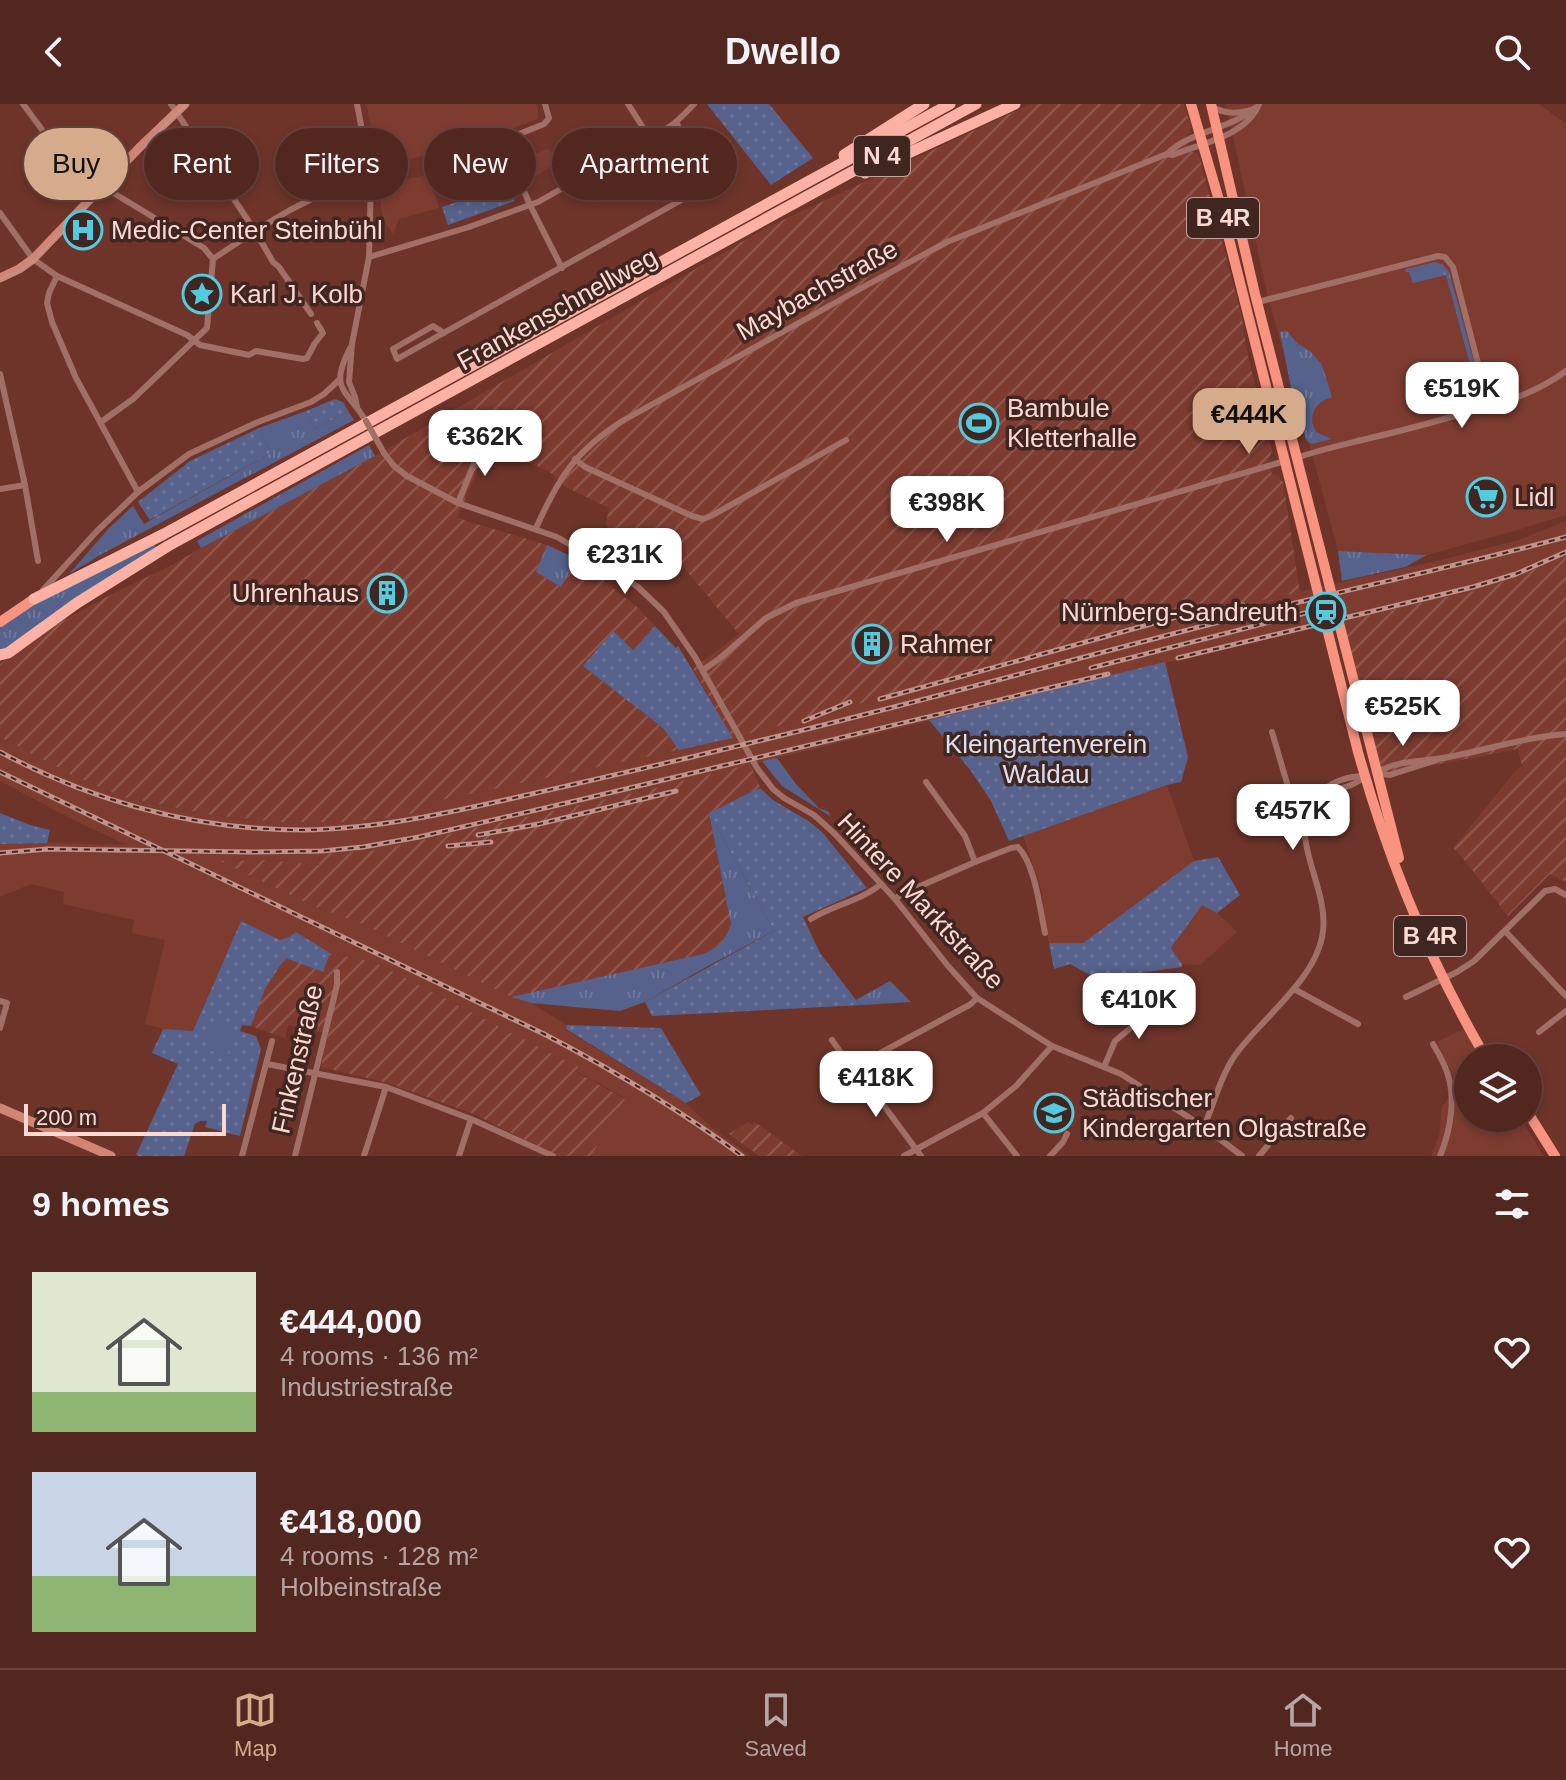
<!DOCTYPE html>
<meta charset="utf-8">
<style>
:root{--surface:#522720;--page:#582f29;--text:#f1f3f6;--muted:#b5a5a5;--line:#68443e;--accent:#d6ab8b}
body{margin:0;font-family:Arial,sans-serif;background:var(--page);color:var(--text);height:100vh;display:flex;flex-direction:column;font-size:30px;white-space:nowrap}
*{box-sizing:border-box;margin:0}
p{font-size:26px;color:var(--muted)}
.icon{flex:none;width:44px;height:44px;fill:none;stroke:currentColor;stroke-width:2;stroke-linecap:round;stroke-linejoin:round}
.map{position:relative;height:1052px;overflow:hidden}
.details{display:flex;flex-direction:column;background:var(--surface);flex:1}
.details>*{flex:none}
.guide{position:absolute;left:24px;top:24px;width:800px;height:72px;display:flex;gap:16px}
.tools{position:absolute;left:1454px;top:940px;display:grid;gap:16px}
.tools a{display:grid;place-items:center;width:88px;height:88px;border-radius:50%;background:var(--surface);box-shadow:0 4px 12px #0003,0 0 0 2px var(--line);font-size:40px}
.scale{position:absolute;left:24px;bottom:20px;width:202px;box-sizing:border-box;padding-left:8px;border:4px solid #fdd8d1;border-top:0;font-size:22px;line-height:28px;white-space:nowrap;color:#fdd8d1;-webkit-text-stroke:6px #402620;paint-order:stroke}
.price{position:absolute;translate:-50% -68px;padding:0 18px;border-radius:16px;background:#fff;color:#222;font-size:26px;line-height:52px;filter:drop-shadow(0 2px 4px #0008)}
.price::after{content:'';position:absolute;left:50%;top:48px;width:24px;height:18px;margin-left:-12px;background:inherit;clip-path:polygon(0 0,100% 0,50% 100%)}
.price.active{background:var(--accent);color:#111}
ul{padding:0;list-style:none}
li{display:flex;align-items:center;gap:24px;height:200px;padding:0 32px}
li span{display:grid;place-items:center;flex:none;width:224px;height:160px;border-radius:0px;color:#555}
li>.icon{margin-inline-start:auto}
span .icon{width:96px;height:96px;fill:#fffc;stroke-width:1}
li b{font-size:34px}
h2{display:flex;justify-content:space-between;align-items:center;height:96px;padding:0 32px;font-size:34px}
.pill{padding:0 28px;border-radius:36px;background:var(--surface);box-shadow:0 4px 12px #0003,0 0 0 2px var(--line);font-size:28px;line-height:72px}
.pill.active{background:var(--accent);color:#111}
header{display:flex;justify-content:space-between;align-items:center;height:104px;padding:0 32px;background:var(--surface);font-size:36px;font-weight:800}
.menu{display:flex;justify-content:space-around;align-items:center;height:112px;border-top:2px solid var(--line);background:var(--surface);font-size:22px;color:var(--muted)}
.menu a{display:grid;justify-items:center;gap:4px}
.menu .active{color:var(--accent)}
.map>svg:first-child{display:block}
.built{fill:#7e3c31}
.industrial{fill:url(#industrial-furrows)}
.grass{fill:url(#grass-tufts)}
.park{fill:url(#park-dots)}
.pitch{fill:#56628c}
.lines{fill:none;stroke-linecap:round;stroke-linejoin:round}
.street{stroke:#a26f66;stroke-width:6}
.secondary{stroke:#d28475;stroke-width:9}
.primary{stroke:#f89380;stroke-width:10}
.highway{stroke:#fbb2a4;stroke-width:11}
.tram{stroke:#c1938b;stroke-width:2}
.rail-casing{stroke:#c1938b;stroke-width:5}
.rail{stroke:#402620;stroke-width:2;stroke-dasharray:6;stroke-linecap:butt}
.street-bridge{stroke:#a26f66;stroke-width:6}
.labels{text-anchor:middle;stroke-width:7;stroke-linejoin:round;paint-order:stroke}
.shield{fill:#402620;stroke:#c4a39c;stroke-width:2}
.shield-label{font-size:24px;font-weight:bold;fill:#fdd8d1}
.poi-label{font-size:26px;fill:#fdd8d1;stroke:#402620;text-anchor:start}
.street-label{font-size:26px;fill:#fdd8d1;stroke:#402620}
.park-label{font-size:26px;fill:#dce1f2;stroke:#402620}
</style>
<header><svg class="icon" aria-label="back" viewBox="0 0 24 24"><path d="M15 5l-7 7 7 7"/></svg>Dwello<svg class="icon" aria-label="search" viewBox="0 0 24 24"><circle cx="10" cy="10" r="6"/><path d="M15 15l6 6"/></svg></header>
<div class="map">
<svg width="1566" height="1052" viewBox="0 0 1566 1052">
<defs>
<pattern id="industrial-furrows" width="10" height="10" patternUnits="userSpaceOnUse" patternTransform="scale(2)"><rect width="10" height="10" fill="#7e3c31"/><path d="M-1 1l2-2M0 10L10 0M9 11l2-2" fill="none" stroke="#91574e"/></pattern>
<pattern id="grass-tufts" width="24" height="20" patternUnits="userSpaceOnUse" patternTransform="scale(2)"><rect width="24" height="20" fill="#56628c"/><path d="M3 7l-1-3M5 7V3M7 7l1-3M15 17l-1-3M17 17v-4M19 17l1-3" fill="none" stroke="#6f789b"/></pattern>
<pattern id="park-dots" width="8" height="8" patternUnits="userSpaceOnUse" patternTransform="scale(2)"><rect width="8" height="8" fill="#56628c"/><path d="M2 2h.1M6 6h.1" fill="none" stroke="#6f789b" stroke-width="1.8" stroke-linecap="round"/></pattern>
</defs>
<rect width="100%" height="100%" fill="#6e342a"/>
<!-- built -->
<g class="built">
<polygon points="366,0 536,0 538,5 538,15 474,38 407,56 380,62"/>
<polygon points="1226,0 1539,0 1566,20 1566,411 1514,427 1427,451 1338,447 1303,316 1268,194"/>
<polygon points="549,44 556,58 539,70 526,76 518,58"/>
<polygon points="429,70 439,104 399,115 393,130 384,117 381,105 380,82"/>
<polygon points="1566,417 1566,450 1538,464 1487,484 1359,513 1337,517 651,685 371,747 320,750 319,761 268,756 222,757 313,802 360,819 511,893 531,899 567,921 566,926 686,999 710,1022 750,1052 591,1052 625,994 576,967 577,963 374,858 330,849 296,828 289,833 280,836 241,817 193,927 163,925 145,920 165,836 132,829 134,816 63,800 64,788 31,780 0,793 0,740 17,738 127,741 74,716 0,677 0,633 98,682 123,693 151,699 212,711 277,718 341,718 382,715 423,707 423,700 733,634 1157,519 1437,457 1519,436"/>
<polygon points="1167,681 1194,757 1083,839 1049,839 1041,785 1023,731"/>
<polygon points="1202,800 1217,809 1237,828 1200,861 1182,860 1171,844"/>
<polygon points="1465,924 1482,954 1468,954 1468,1014 1520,1014 1544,1052 1431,1052 1439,1032 1442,1003 1455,984 1453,971 1437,938"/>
</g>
<!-- industrial -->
<g class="industrial">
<polygon points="1031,0 1184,0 1191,23 1190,28 1185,33 1190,47 1197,49 1200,55 1242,214 1248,253 1272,347 1268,356 1272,370 1278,372 1283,378 1300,488 1157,519 733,634 693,565 739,530 671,448 653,439 645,455 633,465 604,445 612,433 606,420 609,404 564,382 553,370 535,361 508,352 483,353 457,414 547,441 536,468 561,483 577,455 637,503 655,522 633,546 613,527 583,562 663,624 679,646 423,700 424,707 382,715 341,718 277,718 212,711 123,693 70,670 0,633 0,560 44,527 114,489 174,460 201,444 375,352 764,125"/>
<polygon points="1566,450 1566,778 1550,770 1508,812 1461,752 1453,744 1513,670 1522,662 1518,645 1377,672 1337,517 1359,513 1487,484 1538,464"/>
<polygon points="750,660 761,685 757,685 709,709 731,820 726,834 717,844 703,850 511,893 360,819 313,802 220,757 268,756 319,761 320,750 371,747 651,685"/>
<polygon points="330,849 374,858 578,963 576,968 625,995 591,1052 557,1052 474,1010 388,979 321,963 328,930 288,921 285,934 251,922 265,885 285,854 323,868"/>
<polygon points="748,1018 752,1021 755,1018 802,1052 759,1052 729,1030"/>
</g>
<!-- grass -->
<g class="grass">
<path d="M 1435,158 L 1442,160 L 1449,168 L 1482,287 C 1480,306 1461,307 1445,311 L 1442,309 L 1447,307 L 1444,295 L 1477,286 L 1446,171 L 1413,179 L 1409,168 L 1405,168 L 1406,165 Z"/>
<path d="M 1287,227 L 1297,239 L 1310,247 L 1322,261 L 1332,293 C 1315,298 1307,311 1316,328 L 1332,335 L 1311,340 L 1306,336 L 1292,289 L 1280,228 Z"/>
<polygon points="306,307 315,325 348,307 354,316 100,451 69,470 110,423 133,402 144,420 271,349 259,324"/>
<polygon points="369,341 375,352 201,444 197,437 202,434"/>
<polygon points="154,440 157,444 0,548 0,523 29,503"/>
<polygon points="547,441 577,455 561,483 536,468"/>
<polygon points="1338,447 1427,451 1405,463 1342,477"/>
<polygon points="777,654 796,680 819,704 829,708 830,712 782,682 762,657"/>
<path d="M 709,709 L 774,827 L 706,863 L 645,898 L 620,907 L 531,899 L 511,893 L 703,850 C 719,843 725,837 731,820 Z"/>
<polygon points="890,877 911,898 862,901 856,896"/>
</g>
<!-- park -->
<g class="park">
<polygon points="707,0 769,0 813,54 771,81"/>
<polygon points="495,49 515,97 448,121 442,103 460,97 450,64"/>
<polygon points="335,295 343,298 348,307 315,325 306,307"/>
<polygon points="259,324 271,349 150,416 138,398 190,357"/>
<polygon points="655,522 676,544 678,542 733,634 679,646 663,624 583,562 613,527 633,546"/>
<polygon points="1165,558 1188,653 1181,678 1167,681 1009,737 991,697 971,667 929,616"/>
<polygon points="757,685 761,685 773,696 810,718 823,729 867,784 803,813 820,849 856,896 862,901 652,912 645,898 774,827 709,709"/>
<polygon points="0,709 30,721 50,726 47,739 0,740"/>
<polygon points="1218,753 1240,791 1217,809 1202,801 1171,844 1182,860 1182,863 1097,875 1070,860 1054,865 1049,839 1083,839 1194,757"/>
<polygon points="241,817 280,836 289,833 296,828 330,849 323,868 285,854 265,885 251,922 242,921 240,927 256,932 261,945 240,1032 205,1023 207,1017 200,1017 195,1020 184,1052 138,1052 136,1051 178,960 152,949 163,925 193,927"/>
<polygon points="567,921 661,924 701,991 686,999 566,925"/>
</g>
<!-- pitch -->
<polygon class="pitch" points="217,918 237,928 226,954 205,944"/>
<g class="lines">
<!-- street -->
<g class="street">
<polyline points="23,0 92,93"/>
<polyline points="171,0 255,127 273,158 279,163 311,210"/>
<polyline points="357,0 371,74 369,153 352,240 349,278 355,293 357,303"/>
<polyline points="545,0 549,14 544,20 507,35 505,39 510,55 530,101 562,164"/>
<polyline points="628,0 649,33"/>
<path d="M 1212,3 C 1226,10 1236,10 1251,6"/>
<path d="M 1167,50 C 1190,27 1229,26 1255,4"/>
<polyline points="102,82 204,144 213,155"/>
<polyline points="0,109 33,155 57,172 187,231 200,241 249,251 256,247 303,255 307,254 315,239 323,229 317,219"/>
<path d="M 369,153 L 469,123 L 538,98 L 646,37 L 649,33 C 667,28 682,13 694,0"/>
<polyline points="57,172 49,189 47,199 52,218 76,274 138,388"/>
<polyline points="1258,198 1438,152 1445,153 1453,163 1486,290 1487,303"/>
<polyline points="444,229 433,222 393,245 397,255 710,80 676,18"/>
<path d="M 350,244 C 329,286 345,283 366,317"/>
<polyline points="0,270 25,381 38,457"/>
<path d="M 101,318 L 133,295 L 207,224 L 213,155 C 262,122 313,87 371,74"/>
<polyline points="384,349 394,362 407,372 458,399 557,433 609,463 638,483 664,508 695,553 757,664 773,685 784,694 814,711 835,730 895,795 948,862 977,894 1052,942 1121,970 1204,1023 1242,1052"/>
<path d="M 1296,354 C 1321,345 1347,340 1374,333 C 1402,327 1430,319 1458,311 C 1496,301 1534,291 1566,267"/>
<polyline points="575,355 585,363 692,412 703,415 713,411 846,336"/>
<polyline points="0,385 25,381"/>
<polyline points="458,399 483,338"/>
<path d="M 536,424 C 559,373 575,347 624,316 L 867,181 L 947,138 L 1167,50 L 1173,51 C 1202,39 1246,32 1259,0"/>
<polyline points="43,486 97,427 138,388 189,350 258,318 311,298 324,290 339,276"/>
<polyline points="703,566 719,555 766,514 796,499 1285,357"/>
<polyline points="1272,628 1289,686 1307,704"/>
<path d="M 1376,669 C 1397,656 1420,658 1443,654 C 1484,647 1524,633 1566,630"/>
<polyline points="1376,669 1390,671 1437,656"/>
<polyline points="926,678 965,732 975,758"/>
<path d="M 1322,691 C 1337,684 1353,684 1365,672"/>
<path d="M 895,795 L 902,790 L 975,758 L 1011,744 L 1018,743 C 1035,760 1040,805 1045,829"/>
<path d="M 811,815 C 833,801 861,797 881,780"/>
<polyline points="1505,827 1566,892"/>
<polyline points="1294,885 1358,920"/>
<polyline points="1406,893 1457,868 1474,857 1545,787 1555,785 1566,791"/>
<polyline points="0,897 7,899 0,924"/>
<polyline points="1539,928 1566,907"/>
<polyline points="832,936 850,962 857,965 921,1052"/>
<path d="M 1433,940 C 1437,947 1442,955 1445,963 C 1457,989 1451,1026 1440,1052"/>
<polyline points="267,960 386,983 471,1015 553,1052"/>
<polyline points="1104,963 1115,937 1159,900"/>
<polyline points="857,965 860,960 971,900 977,894"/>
<polyline points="983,1009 1017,1052"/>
<path d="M 1204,1023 C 1214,999 1221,971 1236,950 C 1262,914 1318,874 1323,827 C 1329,778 1280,725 1321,688 C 1333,677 1350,672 1366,672"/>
<polyline points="242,1052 272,937"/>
<polyline points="295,1052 337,881 337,868"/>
<polyline points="364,1052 386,983"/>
<polyline points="459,1052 471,1015"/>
<polyline points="904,1052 983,1009 1016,982 1052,942"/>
<polyline points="1050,1052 1063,1038 1067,1030"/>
<polyline points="1259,1052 1291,1014"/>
</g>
<!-- secondary -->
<g class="secondary">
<polyline points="0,174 19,165 33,155 139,44 185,0"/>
<polyline points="0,1004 111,1052"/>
</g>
<!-- primary -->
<g class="primary">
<path d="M 1191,0 L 1221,103 L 1358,648 C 1388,755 1429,857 1486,954"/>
<polyline points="1211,0 1255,190 1399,754"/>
<polyline points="0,518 34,495"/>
<polyline points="1528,1009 1555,1052"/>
</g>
<!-- highway -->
<g class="highway">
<polyline points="844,51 924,0"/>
<polyline points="865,69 1015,0"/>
<polyline points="34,495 164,430 950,0"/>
<polyline points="0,551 8,549 77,499 168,442 976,0"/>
</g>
<!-- tram -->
<polyline class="tram" points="0,175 21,166 34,156 166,20 187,0"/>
<!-- rail casing -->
<g class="rail-casing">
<g id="rail">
<polyline points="1178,554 1473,483 1516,470 1566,448"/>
<polyline points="1091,564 1305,509"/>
<polyline points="880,595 1176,513 1243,501"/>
<polyline points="804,617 850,598"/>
<path d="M 0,648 C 94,698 197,726 303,726 C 379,725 453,708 527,691 C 593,676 659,661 725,645 C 891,606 1054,560 1219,518 C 1335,488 1451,464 1566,433"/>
<path d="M 0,668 L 544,930 C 613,966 680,1006 742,1052"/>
<polyline points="478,731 539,720 676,687"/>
<polyline points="448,742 491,738"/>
<polyline points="0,749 48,745 251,748 322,747 363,743 419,733 571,698 1108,570"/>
</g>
</g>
<!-- rail -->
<use href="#rail" class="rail"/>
<!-- street-bridge -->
<polyline class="street-bridge" points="366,317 384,349"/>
</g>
<!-- icons -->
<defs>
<g id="hospital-ring" transform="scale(2)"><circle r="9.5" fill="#402620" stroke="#55cadf" stroke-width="1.5"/><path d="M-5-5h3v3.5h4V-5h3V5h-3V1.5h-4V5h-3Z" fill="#55cadf"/></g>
<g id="sight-ring" transform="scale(2)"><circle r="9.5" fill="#402620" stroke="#55cadf" stroke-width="1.5"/><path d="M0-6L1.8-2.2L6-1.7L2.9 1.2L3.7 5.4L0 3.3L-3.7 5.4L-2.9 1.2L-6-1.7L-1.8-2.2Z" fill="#55cadf"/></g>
<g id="stadium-ring" transform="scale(2)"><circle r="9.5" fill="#402620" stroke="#55cadf" stroke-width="1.5"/><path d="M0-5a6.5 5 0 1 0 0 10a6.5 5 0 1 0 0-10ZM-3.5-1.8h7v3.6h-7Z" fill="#55cadf"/></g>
<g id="supermarket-ring" transform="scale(2)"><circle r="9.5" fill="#402620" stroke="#55cadf" stroke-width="1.5"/><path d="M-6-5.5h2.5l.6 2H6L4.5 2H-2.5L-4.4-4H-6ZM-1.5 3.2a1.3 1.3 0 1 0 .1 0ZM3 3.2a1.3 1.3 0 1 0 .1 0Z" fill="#55cadf"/></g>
<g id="building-ring" transform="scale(2)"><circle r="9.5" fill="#402620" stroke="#55cadf" stroke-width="1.5"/><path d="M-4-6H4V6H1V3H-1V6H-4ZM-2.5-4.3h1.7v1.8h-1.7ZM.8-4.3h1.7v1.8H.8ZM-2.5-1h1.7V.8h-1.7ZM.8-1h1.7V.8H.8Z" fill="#55cadf"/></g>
<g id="station-ring" transform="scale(2)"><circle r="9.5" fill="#402620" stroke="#55cadf" stroke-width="1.5"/><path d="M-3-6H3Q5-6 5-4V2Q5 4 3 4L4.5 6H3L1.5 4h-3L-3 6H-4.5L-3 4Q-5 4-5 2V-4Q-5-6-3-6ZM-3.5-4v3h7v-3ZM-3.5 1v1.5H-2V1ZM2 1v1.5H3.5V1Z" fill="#55cadf"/></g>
<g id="school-ring" transform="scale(2)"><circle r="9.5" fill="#402620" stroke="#55cadf" stroke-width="1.5"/><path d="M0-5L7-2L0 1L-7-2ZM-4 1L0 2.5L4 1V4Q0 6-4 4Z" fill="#55cadf"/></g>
</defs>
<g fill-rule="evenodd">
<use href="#hospital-ring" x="83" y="126"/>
<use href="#sight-ring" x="202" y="190"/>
<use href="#stadium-ring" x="979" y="319"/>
<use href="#supermarket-ring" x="1486" y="393"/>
<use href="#building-ring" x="387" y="489"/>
<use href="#station-ring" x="1326" y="508"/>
<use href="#building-ring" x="872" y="540"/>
<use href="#school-ring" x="1054" y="1009"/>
</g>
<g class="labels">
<!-- shield labels -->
<g class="shield">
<rect x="854" y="32" width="56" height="40" rx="6"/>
<rect x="1187" y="94" width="72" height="40" rx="6"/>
<rect x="1394" y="812" width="72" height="40" rx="6"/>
</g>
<g class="shield-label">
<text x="882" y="60">N 4</text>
<text x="1223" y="122">B 4R</text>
<text x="1430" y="840">B 4R</text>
</g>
<!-- poi labels -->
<g class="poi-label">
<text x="111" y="135">Medic-Center Steinbühl</text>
<text x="230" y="199">Karl J. Kolb</text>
<text x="1007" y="313">Bambule<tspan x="1007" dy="30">Kletterhalle</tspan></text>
<text x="1514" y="402">Lidl</text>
<text x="359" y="498" text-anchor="end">Uhrenhaus</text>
<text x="1298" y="517" text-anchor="end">Nürnberg-Sandreuth</text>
<text x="900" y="549">Rahmer</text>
<text x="1082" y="1003">Städtischer<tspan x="1082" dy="30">Kindergarten Olgastraße</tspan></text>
</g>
<!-- street labels -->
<g class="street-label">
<text transform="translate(817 186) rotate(-29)" y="9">Maybachstraße</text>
<text transform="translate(557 205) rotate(-29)" y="9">Frankenschnellweg</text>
<text transform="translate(921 797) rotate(47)" y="9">Hintere Marktstraße</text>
<text transform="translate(297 955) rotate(-77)" y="9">Finkenstraße</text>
</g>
<!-- park labels -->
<g class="park-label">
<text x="1046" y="649">Kleingartenverein<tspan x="1046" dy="30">Waldau</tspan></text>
</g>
</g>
</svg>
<div class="tools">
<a><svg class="icon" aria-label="layers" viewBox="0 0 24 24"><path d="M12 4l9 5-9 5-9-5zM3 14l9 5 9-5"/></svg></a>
</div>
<div class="scale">200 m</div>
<b class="price" style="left:1462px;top:326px">€519K</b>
<b class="price active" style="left:1249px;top:352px">€444K</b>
<b class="price" style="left:485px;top:374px">€362K</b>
<b class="price" style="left:947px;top:440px">€398K</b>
<b class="price" style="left:625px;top:492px">€231K</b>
<b class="price" style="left:1403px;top:644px">€525K</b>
<b class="price" style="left:1293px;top:748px">€457K</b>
<b class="price" style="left:1139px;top:937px">€410K</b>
<b class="price" style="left:876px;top:1015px">€418K</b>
<div class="guide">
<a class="pill active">Buy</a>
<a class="pill">Rent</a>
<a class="pill">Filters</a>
<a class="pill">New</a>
<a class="pill">Apartment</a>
</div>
</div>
<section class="details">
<h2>9 homes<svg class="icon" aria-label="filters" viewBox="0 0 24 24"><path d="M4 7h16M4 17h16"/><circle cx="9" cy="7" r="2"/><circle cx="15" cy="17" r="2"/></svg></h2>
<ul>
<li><span style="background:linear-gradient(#dfe7d0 75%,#8fb573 0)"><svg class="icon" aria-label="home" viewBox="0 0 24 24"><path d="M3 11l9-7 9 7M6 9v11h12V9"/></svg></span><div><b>€444,000</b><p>4 rooms · 136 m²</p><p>Industriestraße</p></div><svg class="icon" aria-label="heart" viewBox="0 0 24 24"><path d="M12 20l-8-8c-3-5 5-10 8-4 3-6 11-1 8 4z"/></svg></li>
<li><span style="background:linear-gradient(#c9d6e8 65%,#8fb573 0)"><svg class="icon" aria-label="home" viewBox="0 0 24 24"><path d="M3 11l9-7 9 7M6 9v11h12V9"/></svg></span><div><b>€418,000</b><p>4 rooms · 128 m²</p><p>Holbeinstraße</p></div><svg class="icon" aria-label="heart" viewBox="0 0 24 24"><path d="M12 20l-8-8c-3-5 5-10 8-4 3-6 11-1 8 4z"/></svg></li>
</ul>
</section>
<nav class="menu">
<a class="active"><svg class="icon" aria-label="map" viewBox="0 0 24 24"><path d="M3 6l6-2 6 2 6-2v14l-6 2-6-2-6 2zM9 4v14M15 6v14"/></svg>Map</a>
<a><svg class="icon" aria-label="saved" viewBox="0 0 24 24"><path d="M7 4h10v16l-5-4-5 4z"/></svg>Saved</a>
<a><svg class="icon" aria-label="home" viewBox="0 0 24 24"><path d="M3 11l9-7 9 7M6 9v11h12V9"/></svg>Home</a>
</nav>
